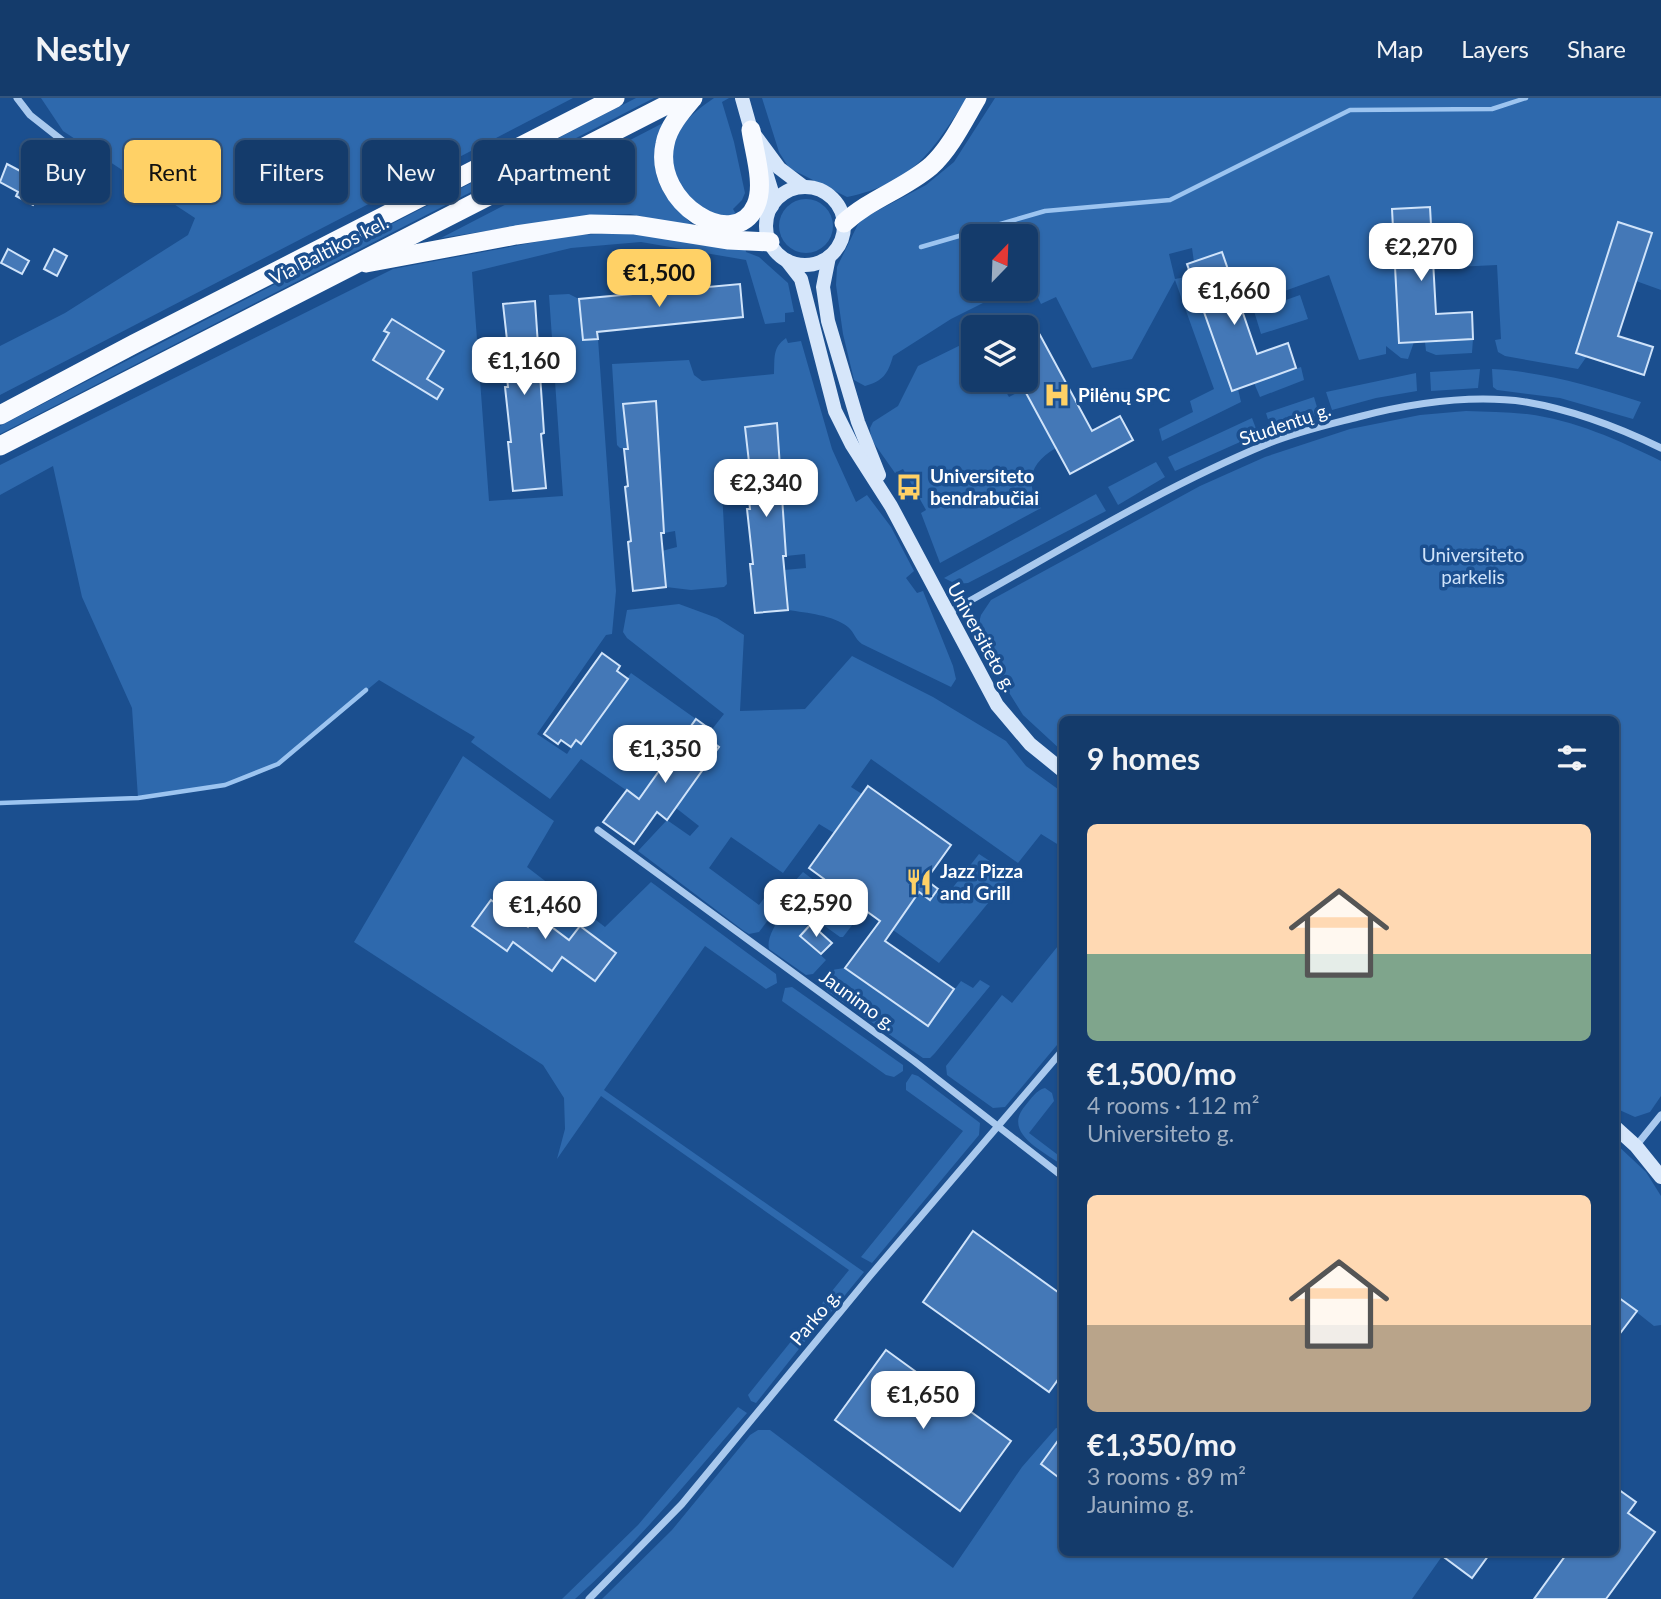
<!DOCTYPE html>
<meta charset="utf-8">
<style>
:root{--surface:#143b6b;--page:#1d4271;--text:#f1f3f6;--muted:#9dadc1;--line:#33557e;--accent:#ffd166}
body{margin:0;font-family:Lato,sans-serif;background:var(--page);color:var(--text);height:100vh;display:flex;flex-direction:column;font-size:26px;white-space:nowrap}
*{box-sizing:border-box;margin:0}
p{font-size:23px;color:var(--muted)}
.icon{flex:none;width:38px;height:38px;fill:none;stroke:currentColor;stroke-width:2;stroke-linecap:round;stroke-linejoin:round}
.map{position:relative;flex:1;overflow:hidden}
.panel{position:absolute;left:1059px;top:618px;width:560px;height:840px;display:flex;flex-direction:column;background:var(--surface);border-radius:10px;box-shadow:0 2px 5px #0004,0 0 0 2px var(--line)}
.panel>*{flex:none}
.guide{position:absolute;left:21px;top:42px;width:665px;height:63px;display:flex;gap:14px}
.needle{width:46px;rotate:23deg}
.tools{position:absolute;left:961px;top:126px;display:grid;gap:14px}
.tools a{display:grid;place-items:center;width:77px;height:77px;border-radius:10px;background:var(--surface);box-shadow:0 2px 5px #0004,0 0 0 2px var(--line);font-size:35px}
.price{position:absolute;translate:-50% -60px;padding:0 16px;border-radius:14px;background:#fff;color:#222;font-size:23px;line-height:46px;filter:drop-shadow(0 2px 4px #0008)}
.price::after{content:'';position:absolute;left:50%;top:42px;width:21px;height:16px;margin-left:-10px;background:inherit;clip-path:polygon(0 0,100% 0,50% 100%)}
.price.active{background:var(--accent);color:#111}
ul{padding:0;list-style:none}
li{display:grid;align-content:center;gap:14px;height:371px;padding:0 28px}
li span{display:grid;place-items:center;height:217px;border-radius:10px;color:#555}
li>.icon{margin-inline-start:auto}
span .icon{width:126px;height:126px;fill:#fffc;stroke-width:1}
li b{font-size:30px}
h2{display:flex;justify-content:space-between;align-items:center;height:84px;padding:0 28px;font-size:30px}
.tag{padding:0 24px;border-radius:10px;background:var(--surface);box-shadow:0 2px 5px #0004,0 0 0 2px var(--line);font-size:24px;line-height:63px}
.tag.active{background:var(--accent);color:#111}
header{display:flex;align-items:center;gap:42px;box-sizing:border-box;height:98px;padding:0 35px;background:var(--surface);border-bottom:2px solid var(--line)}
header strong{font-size:33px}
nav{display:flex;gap:38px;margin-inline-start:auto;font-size:24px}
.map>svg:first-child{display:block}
.green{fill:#2e69ad}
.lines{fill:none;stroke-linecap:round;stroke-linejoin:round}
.stream{stroke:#9cc4f0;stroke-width:4.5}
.building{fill:#4478b7;stroke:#cfe3fa;stroke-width:2}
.minor{stroke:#a9c9ee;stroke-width:7}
.secondary{stroke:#d6e6fa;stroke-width:14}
.trunk{stroke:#f8faff;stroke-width:19}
.labels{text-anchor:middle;stroke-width:7;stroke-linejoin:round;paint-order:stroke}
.street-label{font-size:19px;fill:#fff;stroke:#1b4f8f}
.poi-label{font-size:19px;font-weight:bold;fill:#fff;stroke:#1b4f8f;text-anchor:start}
.park-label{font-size:19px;fill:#cfe3fa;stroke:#1b4f8f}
</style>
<header>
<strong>Nestly</strong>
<nav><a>Map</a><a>Layers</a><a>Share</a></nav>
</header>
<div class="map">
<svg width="1661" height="1501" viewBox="0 0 1661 1501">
<rect width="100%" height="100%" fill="#1b4f8f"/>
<!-- green -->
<g class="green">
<polygon points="41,0 573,0 0,297 0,248 65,215 188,137 195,120 63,33"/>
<polygon points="636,0 654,0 0,336 0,328"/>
<path d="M 714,0 L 729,0 L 722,4 L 734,44 L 745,95 L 742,102 L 733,111 L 737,118 C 695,122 656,72 679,33 C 687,19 701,9 714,0 Z"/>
<path d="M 762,0 L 967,0 C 932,53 914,85 847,99 L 789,70 L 779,54 Z"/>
<path d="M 995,0 L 1661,0 L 1661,192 L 1636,183 L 1618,125 L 1576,254 L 1587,258 L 1578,271 L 1505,258 L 1498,254 L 1495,242 L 1501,241 L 1497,167 L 1433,170 L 1392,111 L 1399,245 L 1414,244 L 1408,261 L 1401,260 L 1386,248 L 1386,256 L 1359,262 L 1329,177 L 1240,209 L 1194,164 L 1192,150 L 1169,156 L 1175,181 L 1191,178 L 1231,292 L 1238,291 L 1241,304 L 1162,343 L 1159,331 L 1193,314 L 1190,303 L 1214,291 L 1175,182 L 1132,261 L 1092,270 L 1056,199 L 1041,206 L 1029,182 L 1026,183 L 1026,138 L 973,138 L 973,191 L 1011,191 L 951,221 L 893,258 C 888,276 883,283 865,288 L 854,282 L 843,236 L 836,187 L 837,169 L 860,122 L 926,87 L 954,64 Z"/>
<path d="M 663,25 C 646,78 657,93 696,130 L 630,116 L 582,118 L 441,140 Z"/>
<circle cx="806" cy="128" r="27"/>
<polygon points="628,135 745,149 746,154 759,159 788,185 794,214 785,215 785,224 765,226 746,162 641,144 571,150 472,174 489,403 563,398 549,197 569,196 579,201 583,242 598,241 616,493 612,536 606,537 537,636 567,656 576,642 582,646 631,575 696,621 639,701 581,661 550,701 471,644 475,639 379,582 278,666 225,687 138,700 132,610 82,499 53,368 0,397 0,367 393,171 573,137"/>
<polygon points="1300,197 1308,221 1261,236 1254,213"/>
<path d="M 786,240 L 788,245 L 801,243 L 832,351 L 856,404 L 867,397 L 891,429 L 914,473 L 906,480 L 917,495 L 923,493 L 953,568 L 956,581 L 951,589 L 862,546 C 855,541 854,534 848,529 C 833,517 807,515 788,512 L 784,472 L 806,470 L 805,456 L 786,458 L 777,325 L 745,329 L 750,373 L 721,374 L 727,486 L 724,489 L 691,492 L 666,489 L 662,453 L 677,449 L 675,433 L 664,435 L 656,303 L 623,306 L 628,351 L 620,350 L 617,347 L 612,266 L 689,262 L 694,277 L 702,283 L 774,276 C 775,260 772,250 786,240 Z"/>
<path d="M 973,241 L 973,282 L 999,282 L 1009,299 L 1024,291 L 1056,350 C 1030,365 1024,384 1041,410 L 940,465 L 921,415 L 926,412 L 903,371 L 895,375 L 871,341 L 870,330 L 873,324 L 898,308 L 918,268 Z"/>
<polygon points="1473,241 1472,255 1436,257 1426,253 1425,244"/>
<polygon points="1301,269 1304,282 1260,299 1254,285"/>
<polygon points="1480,271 1478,290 1431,293 1430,274"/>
<path d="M 1492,271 C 1545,274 1591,288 1641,304 L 1633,321 L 1560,300 L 1497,292 L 1493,289 Z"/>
<polygon points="1416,275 1417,293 1376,300 1332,312 1326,294"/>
<polygon points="1314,299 1319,316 1272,334 1266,315"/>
<path d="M 1466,313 C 1486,314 1507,314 1527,316 C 1574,322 1619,342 1661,363 L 1661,998 L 1650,1014 L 1635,1019 L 1615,1010 L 1615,621 L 1062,621 L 1062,653 L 1023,617 L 975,540 L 981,517 L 991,502 L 1200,388 L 1265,359 L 1350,331 L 1420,317 Z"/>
<polygon points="1252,320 1258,336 1175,373 1168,359"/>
<polygon points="1156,364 1165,379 1118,407 1108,389"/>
<polygon points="1096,396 1106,413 968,485 956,486 944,480"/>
<polygon points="679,506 717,520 744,537 740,613 805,611 852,558 933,599 1006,643 1026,668 1062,694 1062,749 1041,736 1018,765 871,661 851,689 862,696 834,735 819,726 783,775 731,739 709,770 759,807 767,796 775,803 775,813 759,834 749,836 744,833 638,753 667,722 690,738 699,728 676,710 719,649 706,639 724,616 627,540 623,534 627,512"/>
<polygon points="463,658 554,723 527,769 605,829 651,784 776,876 777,885 766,891 705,848 604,992 864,1174 827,1219 820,1220 815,1214 849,1172 601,998 557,1061 565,1031 564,1000 543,967 354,844"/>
<polygon points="979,756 1011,777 939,865 893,832 919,794 930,802 938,791 947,797"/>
<path d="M 803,774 L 860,817 L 843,839 L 840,839 L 815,821 L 800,838 L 826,862 L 813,876 L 806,877 L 769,851 C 765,832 792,806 803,791 L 794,784 Z"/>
<polygon points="1062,843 1062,941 1005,1009 993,1010 947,977 946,968 1002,897 1012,905"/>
<path d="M 845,870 L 927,928 L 961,883 L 973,890 L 980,882 L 990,888 L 935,955 L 930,960 L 923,960 L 827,893 L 823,881 C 828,872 835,871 845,870 Z"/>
<polygon points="792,889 903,967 903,973 894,979 886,977 782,903 785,890"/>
<polygon points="912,976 918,978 980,1025 979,1037 872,1165 861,1159 963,1033 906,992 906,985"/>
<path d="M 1045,990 L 1052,995 L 1054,1003 L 1029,1035 L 1062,1060 L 1062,1067 C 1043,1053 1002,1035 1025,1008 C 1031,1001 1036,992 1045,990 Z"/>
<polygon points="1615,1045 1646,1074 1661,1098 1661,1227 1654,1228 1615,1197"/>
<polygon points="801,1231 810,1232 810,1237 756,1305 751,1303 748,1297"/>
<path d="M 738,1309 L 747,1315 C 691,1379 638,1445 575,1501 L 562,1501 L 638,1427 Z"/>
<polygon points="1056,1330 1062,1331 1062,1337 1041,1366 1062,1382 1062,1454 1162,1454 1167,1458 1170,1454 1445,1454 1412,1501 602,1501 672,1432 750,1337 758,1332 770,1332 953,1470 1022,1369"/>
</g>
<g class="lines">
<!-- stream -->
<g class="stream">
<polyline points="921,149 1045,113 1170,102 1350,12 1492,11 1526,0"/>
<polyline points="0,705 138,700 225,687 278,666 366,592"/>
</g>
</g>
<!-- building -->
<g class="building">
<polygon points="7,66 45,86 33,107 16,98 18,94 0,84"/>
<polygon points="1430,109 1436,216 1472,214 1473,241 1399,245 1392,111"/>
<polygon points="1618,124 1652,135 1618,238 1653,249 1644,277 1576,255"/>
<polygon points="8,151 29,163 22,176 1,165"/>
<polygon points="54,151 67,158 57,178 44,171"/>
<polygon points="1222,154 1257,256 1288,245 1296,270 1232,293 1187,166"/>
<polygon points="740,186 743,219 597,234 598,241 583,242 579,201"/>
<polygon points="535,203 544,335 541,336 546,390 513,393 508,344 511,344 505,289 508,289 504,251 508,251 503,206"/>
<polygon points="392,221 444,253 427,281 443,291 437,301 373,262 389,235 384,233"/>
<polygon points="1040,237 1092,333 1120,318 1133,342 1070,376 1019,282 1026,282 1026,245"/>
<polygon points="656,303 664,435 661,435 666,489 633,493 628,444 631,443 625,389 628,388 624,351 628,351 623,306"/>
<polygon points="777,325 786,458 783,458 788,512 755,515 750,466 753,466 747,411 750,411 746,374 750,373 745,329"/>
<polygon points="602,555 620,568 617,573 628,581 581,646 576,642 571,649 561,642 558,646 544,636"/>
<polygon points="696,621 711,632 706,639 719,649 667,722 657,714 634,746 603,724 627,692 639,701"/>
<polygon points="868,688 951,747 926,782 938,791 930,802 919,794 885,843 954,891 928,928 845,870 880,823 833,789 830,792 821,786 824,781 809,770"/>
<polygon points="491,802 528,829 537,818 569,842 580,828 616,855 595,883 562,859 552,873 513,844 507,853 472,828"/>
<polygon points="811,826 832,845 821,856 800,838"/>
<polygon points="973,1133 1062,1197 1062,1276 1049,1294 923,1204"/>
<polygon points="1615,1197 1637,1213 1615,1242"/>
<polygon points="886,1252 1011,1343 960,1413 835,1322"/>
<polygon points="1062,1337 1062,1382 1041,1366"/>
<polygon points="1615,1389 1636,1404 1628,1415 1655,1434 1606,1501 1534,1501 1568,1454 1615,1454"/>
<polygon points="1437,1454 1491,1454 1472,1480"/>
</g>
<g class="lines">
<!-- minor -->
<g class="minor">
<polyline points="17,0 30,17 82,58"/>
<path d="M 948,515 C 1053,457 1156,392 1267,346 C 1296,334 1327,327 1358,319 C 1412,305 1470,296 1526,304 C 1573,312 1618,329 1661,350"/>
<polyline points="598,732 914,963 1062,1078"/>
<polyline points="1636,1048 1661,1017"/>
<polyline points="589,1501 682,1406 869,1179 1062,953"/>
</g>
<!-- secondary -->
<g class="secondary">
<polyline points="742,0 753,39"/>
<polyline points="754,36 779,70 804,89"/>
<polyline points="764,68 772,94 772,108"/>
<circle cx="805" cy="128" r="39"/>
<polyline points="829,159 823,189 828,223 858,324 879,377"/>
<polyline points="787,163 801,181 835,313 852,347 891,408 997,607 1030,646 1062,672"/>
<polyline points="1615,1029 1636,1048 1661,1079"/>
</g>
<!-- trunk -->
<g class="trunk">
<path d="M 693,0 C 682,13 668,29 665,46 C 652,105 735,156 756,107 C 765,86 754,54 751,32"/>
<path d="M 844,125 C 870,101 904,91 931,68 C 950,51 964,22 977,0"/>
<polyline points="366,165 516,137 591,126 635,127 729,142 770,144"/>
<polyline points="0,317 134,246 615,0"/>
<polyline points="0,348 680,0"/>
</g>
</g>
<!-- icons -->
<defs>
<g id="hospital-bare" transform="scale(2.1)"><path d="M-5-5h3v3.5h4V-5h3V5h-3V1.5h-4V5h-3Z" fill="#ffd166" stroke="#1b4f8f" stroke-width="2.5" paint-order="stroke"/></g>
<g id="bus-bare" transform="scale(2.1)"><path d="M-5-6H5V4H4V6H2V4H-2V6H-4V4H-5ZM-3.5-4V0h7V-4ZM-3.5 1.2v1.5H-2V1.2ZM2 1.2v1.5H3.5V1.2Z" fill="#ffd166" stroke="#1b4f8f" stroke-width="2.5" paint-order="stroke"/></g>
<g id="restaurant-bare" transform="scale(2.1)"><path d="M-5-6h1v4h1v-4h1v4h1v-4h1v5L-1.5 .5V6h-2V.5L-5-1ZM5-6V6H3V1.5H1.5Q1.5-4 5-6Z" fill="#ffd166" stroke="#1b4f8f" stroke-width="2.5" paint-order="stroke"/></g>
</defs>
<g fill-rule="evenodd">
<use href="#hospital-bare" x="1057" y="297"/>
<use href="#bus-bare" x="909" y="389"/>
<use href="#restaurant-bare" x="919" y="784"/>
</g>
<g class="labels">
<!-- street labels -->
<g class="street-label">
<text transform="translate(329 152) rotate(-27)" y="7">Via Baltikos kel.</text>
<text transform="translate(1285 326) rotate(-19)" y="7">Studentų g.</text>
<text transform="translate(982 539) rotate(61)" y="7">Universiteto g.</text>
<text transform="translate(858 902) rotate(36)" y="7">Jaunimo g.</text>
<text transform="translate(815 1219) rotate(-50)" y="7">Parko g.</text>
</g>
<!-- poi labels -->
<g class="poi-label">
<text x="1078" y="304">Pilėnų SPC</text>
<text x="930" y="385">Universiteto<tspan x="930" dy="22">bendrabučiai</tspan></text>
<text x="940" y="780">Jazz Pizza<tspan x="940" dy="22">and Grill</tspan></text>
</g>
<!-- park labels -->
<g class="park-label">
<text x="1473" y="464">Universiteto<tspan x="1473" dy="22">parkelis</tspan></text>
</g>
</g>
</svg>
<div class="tools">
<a><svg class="needle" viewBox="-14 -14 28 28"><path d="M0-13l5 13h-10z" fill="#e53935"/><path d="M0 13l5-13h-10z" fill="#9dadc1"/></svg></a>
<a><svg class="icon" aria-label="layers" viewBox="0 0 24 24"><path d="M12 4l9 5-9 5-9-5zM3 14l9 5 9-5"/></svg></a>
</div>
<b class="price" style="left:1421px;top:185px">€2,270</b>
<b class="price active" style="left:659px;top:211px">€1,500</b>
<b class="price" style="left:1234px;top:229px">€1,660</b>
<b class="price" style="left:524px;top:299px">€1,160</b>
<b class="price" style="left:766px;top:421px">€2,340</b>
<b class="price" style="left:665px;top:687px">€1,350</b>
<b class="price" style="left:816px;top:841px">€2,590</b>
<b class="price" style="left:545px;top:843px">€1,460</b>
<b class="price" style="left:923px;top:1333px">€1,650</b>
<div class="guide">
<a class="tag">Buy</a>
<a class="tag active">Rent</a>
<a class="tag">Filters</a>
<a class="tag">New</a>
<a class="tag">Apartment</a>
</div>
<section class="panel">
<h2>9 homes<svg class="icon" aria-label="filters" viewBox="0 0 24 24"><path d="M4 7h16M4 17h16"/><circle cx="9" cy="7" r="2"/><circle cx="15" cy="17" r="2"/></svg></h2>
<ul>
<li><span style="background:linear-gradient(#ffd9b3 60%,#7fa58c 0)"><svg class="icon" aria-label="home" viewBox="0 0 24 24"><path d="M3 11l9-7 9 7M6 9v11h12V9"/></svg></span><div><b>€1,500/mo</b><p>4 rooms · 112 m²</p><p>Universiteto g.</p></div></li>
<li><span style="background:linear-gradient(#ffd9b3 60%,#b9a48a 0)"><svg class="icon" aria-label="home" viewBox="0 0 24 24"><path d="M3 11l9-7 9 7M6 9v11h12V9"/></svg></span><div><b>€1,350/mo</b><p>3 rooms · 89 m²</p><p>Jaunimo g.</p></div></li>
</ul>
</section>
</div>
